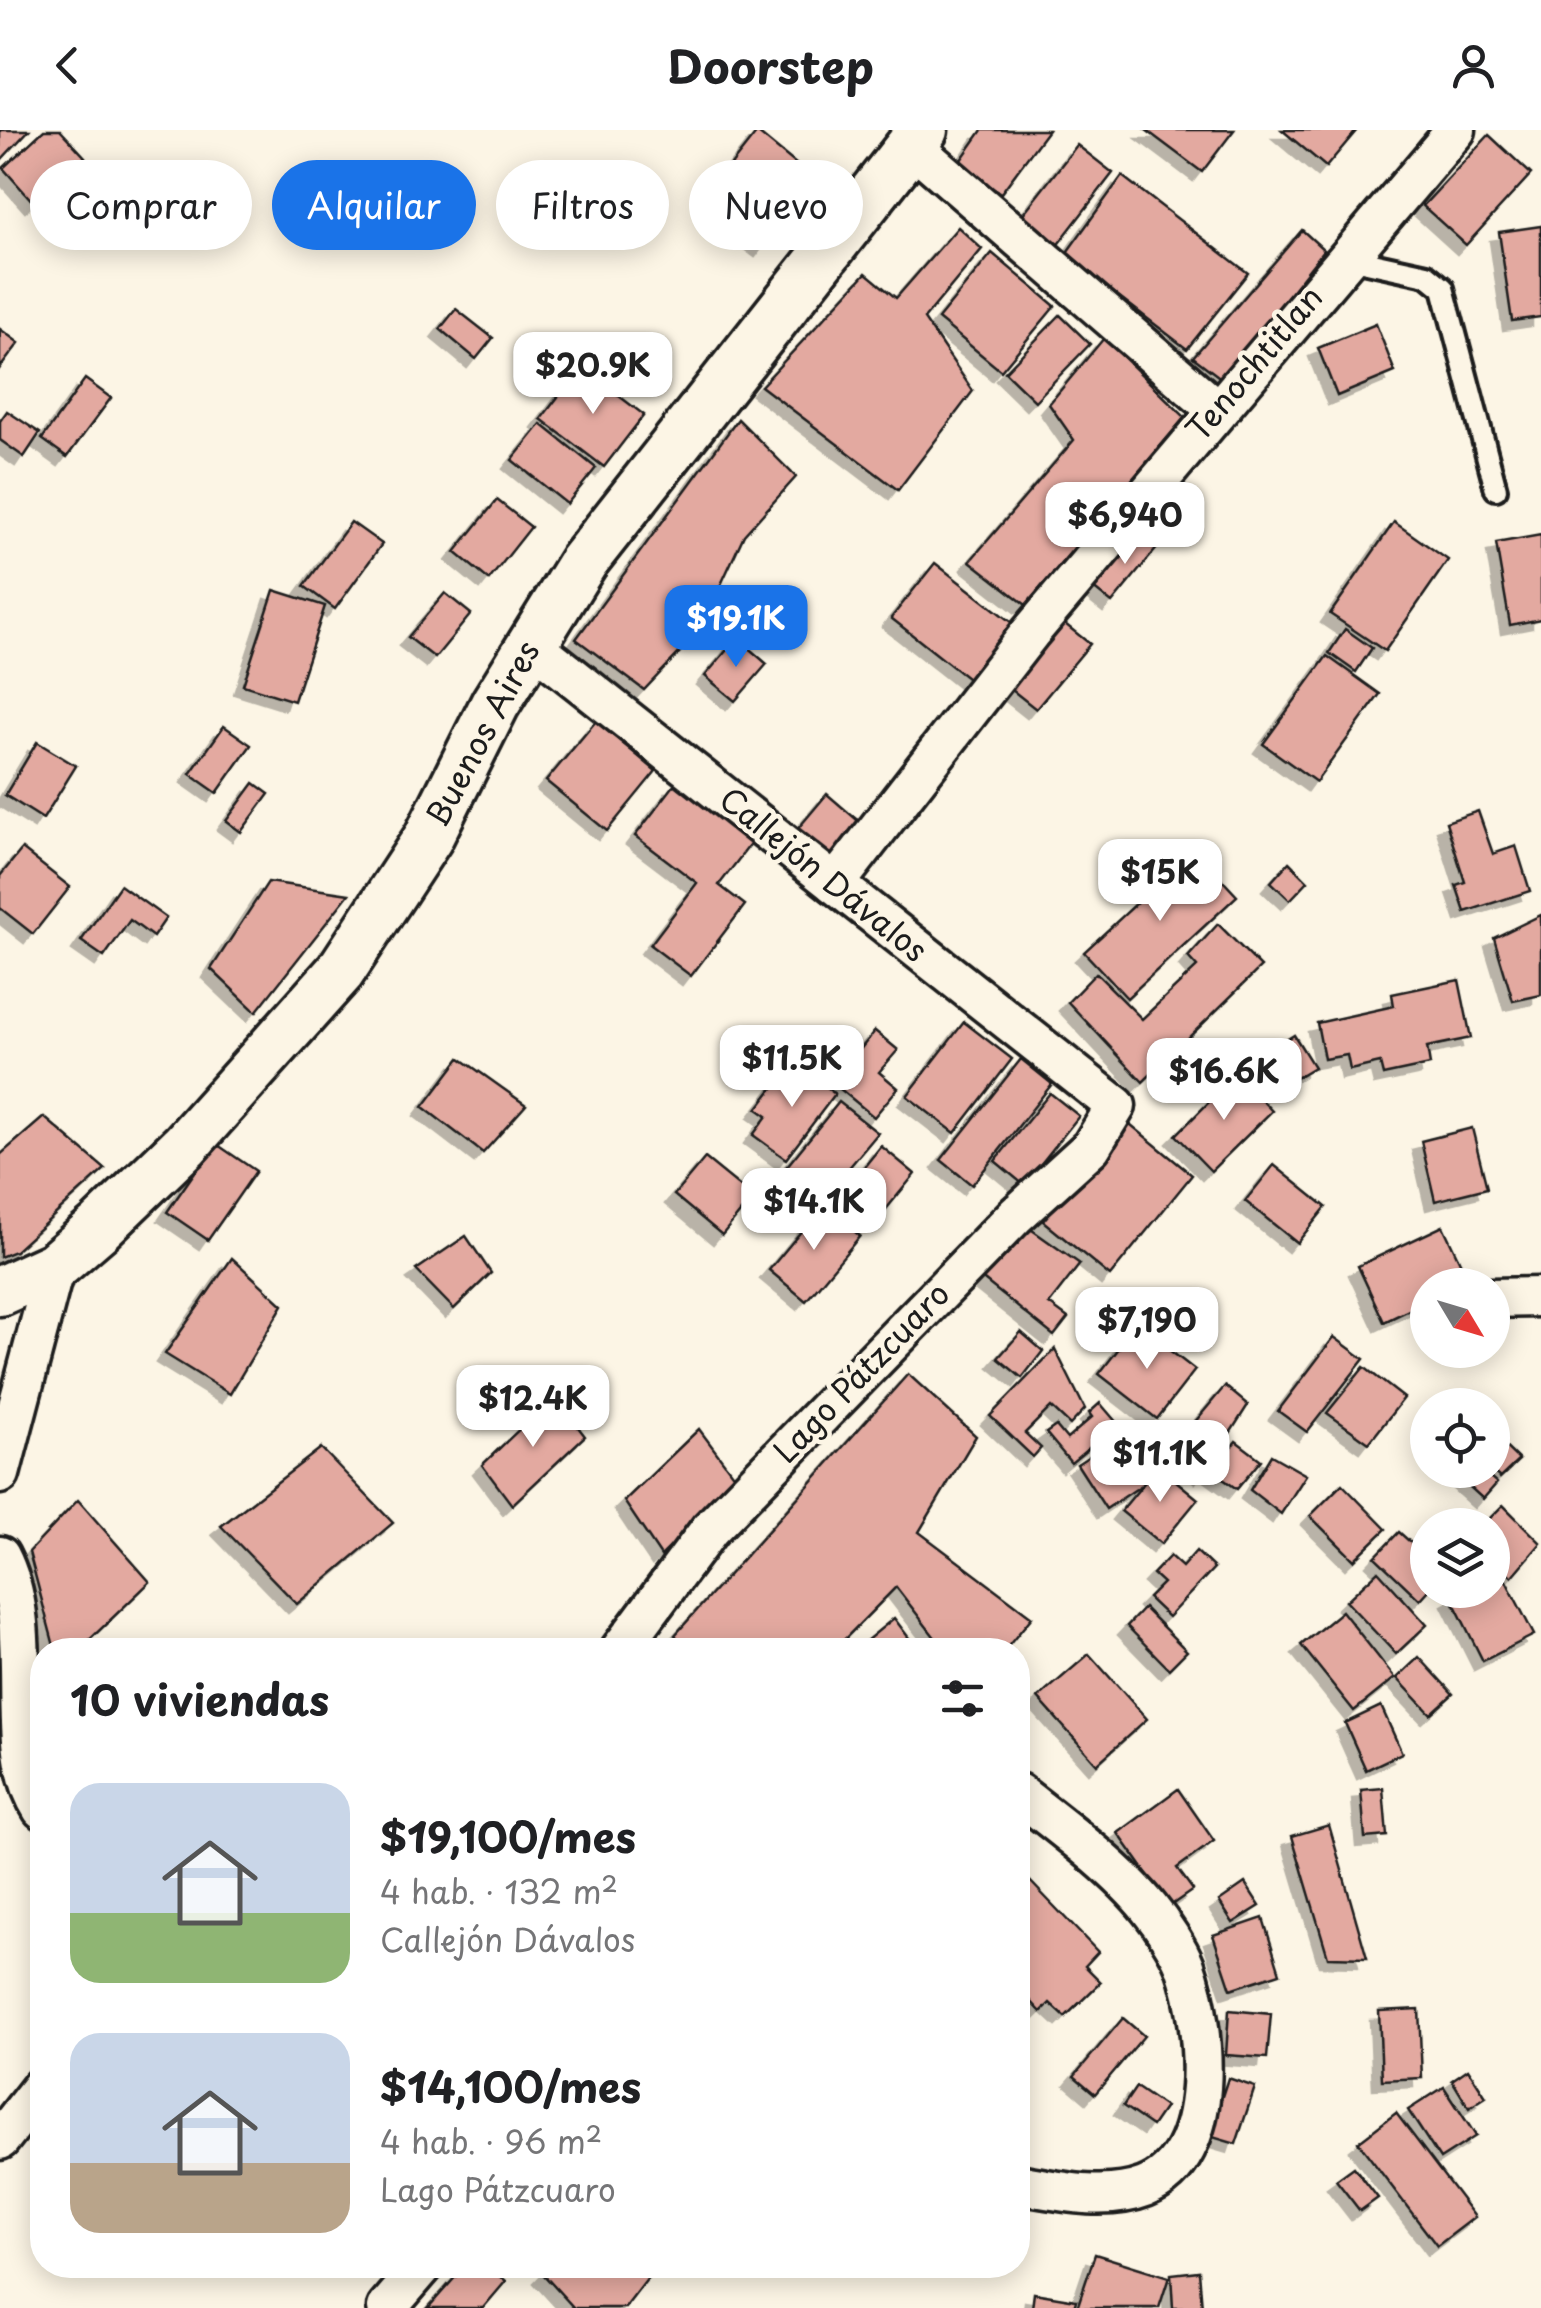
<!DOCTYPE html>
<html lang="es">
<meta charset="utf-8">
<style>
:root{--surface:#fff;--page:#f2f2f2;--text:#202124;--muted:#757577;--accent:#1a73e8}
body{margin:0;font-family:"Playpen Sans",sans-serif;background:var(--page);color:var(--text);height:100vh;display:flex;flex-direction:column;font-size:38px;white-space:nowrap}
*{box-sizing:border-box;margin:0}
p{font-size:32px;color:var(--muted)}
.icon{flex:none;width:55px;height:55px;fill:none;stroke:currentColor;stroke-width:2;stroke-linecap:round;stroke-linejoin:round}
.map{position:relative;flex:1;overflow:hidden}
.details{position:absolute;left:30px;top:1508px;width:1000px;height:640px;display:flex;flex-direction:column;background:var(--surface);border-radius:40px;box-shadow:0 5px 25px #0003}
.details>*{flex:none}
.hud{position:absolute;left:30px;top:30px;width:1000px;height:90px;display:flex;gap:20px}
.needle{width:65px;rotate:128deg}
.buttons{position:absolute;left:1410px;top:1138px;display:grid;gap:20px}
.buttons a{display:grid;place-items:center;width:100px;height:100px;border-radius:50%;background:var(--surface);box-shadow:0 5px 25px #0003;font-size:50px}
.price{position:absolute;translate:-50% -85px;padding:0 22px;border-radius:20px;background:#fff;color:#222;font-size:32px;line-height:65px;filter:drop-shadow(0 2px 5px #0008)}
.price::after{content:'';position:absolute;left:50%;top:60px;width:30px;height:22px;margin-left:-15px;background:inherit;clip-path:polygon(0 0,100% 0,50% 100%)}
.price.current{background:var(--accent);color:#fff}
ul{padding:0;list-style:none}
li{display:flex;align-items:center;gap:30px;height:250px;padding:0 40px}
li span{display:grid;place-items:center;flex:none;width:280px;height:200px;border-radius:30px;color:#555}
li>.icon{margin-inline-start:auto}
span .icon{width:120px;height:120px;fill:#fffc;stroke-width:1}
li b{font-size:42px}
h2{display:flex;justify-content:space-between;align-items:center;height:120px;padding:0 40px;font-size:42px}
.pill{padding:0 35px;border-radius:45px;background:var(--surface);box-shadow:0 5px 25px #0003;font-size:35px;line-height:90px}
.pill.current{background:var(--accent);color:#fff}
header{display:flex;justify-content:space-between;align-items:center;height:130px;padding:0 40px;background:var(--surface);font-size:45px;font-weight:700}
.map>svg:first-child{display:block}
.building{fill:#e3a9a0;stroke:#1c1c1c;stroke-width:2.5;filter:url(#shadow)}
.lines{fill:none;stroke-linecap:round;stroke-linejoin:round}
.service-casing{stroke:#1c1c1c;stroke-width:28}
.minor-casing{stroke:#1c1c1c;stroke-width:45}
.tertiary-casing{stroke:#1c1c1c;stroke-width:55}
.service{stroke:#fcf5e5;stroke-width:20}
.minor{stroke:#fcf5e5;stroke-width:38}
.tertiary{stroke:#fcf5e5;stroke-width:48}
.labels{text-anchor:middle;stroke-width:9;stroke-linejoin:round;paint-order:stroke}
.street-label{font-size:32px;fill:#1c1c1c;stroke:#fcf5e5}
</style>
<header><svg class="icon" aria-label="back" viewBox="0 0 24 24"><path d="M15 5l-7 7 7 7"/></svg>Doorstep<svg class="icon" aria-label="person" viewBox="0 0 24 24"><circle cx="12" cy="8" r="4"/><path d="M4 21q1-7 8-7t8 7"/></svg></header>
<div class="map">
<svg width="1541" height="2178" viewBox="0 0 1541 2178">
<defs>
<filter id="shadow"><feDropShadow dx="-9" dy="9" stdDeviation="0" flood-color="#0004"/></filter>
</defs>
<rect width="100%" height="100%" fill="#fcf5e5"/>
<filter id="ink" filterUnits="userSpaceOnUse"><feTurbulence type="fractalNoise" baseFrequency=".01" numOctaves="2"/><feDisplacementMap in="SourceGraphic" scale="20" xChannelSelector="R" yChannelSelector="G"/><feConvolveMatrix kernelMatrix="1 2 1 2 8 2 1 2 1" color-interpolation-filters="sRGB"/></filter>
<g filter="url(#ink)">
<!-- building -->
<g class="building">
<polygon points="0,0 29,0 0,31"/>
<polygon points="44,0 60,0 85,27 34,73 3,38"/>
<polygon points="982,0 1048,0 1001,63 956,37"/>
<polygon points="1146,0 1234,0 1202,42"/>
<polygon points="1282,0 1357,0 1326,37"/>
<polygon points="757,2 819,53 806,70 792,59 779,75 731,35"/>
<polygon points="1489,5 1531,44 1466,115 1423,76"/>
<polygon points="1077,15 1113,43 1056,117 1019,89"/>
<polygon points="729,41 788,85 764,118 704,74"/>
<polygon points="1122,46 1248,143 1187,219 1065,125"/>
<polygon points="1541,96 1541,187 1512,191 1499,102"/>
<polygon points="958,97 982,119 924,189 973,261 898,360 761,256 866,143 896,168"/>
<polygon points="1302,100 1324,120 1222,249 1193,227"/>
<polygon points="992,123 1055,176 1001,241 938,189"/>
<polygon points="456,179 493,208 476,229 440,199"/>
<polygon points="1060,185 1090,214 1035,271 1005,242"/>
<polygon points="1376,194 1395,242 1337,266 1318,218"/>
<polygon points="0,199 19,213 0,238"/>
<polygon points="1104,208 1185,287 1026,475 970,431 1074,310 1049,274"/>
<polygon points="581,237 644,285 604,337 541,289"/>
<polygon points="85,249 111,268 67,327 42,309"/>
<polygon points="7,281 40,303 24,327 0,310 0,291"/>
<polygon points="738,289 796,347 744,405 699,502 644,560 576,509"/>
<polygon points="541,294 596,338 567,374 512,330"/>
<polygon points="497,370 531,397 489,450 455,422"/>
<polygon points="351,392 382,414 335,479 304,456"/>
<polygon points="1394,392 1448,430 1385,521 1330,484"/>
<polygon points="1137,401 1158,417 1112,473 1092,457"/>
<polygon points="1541,405 1541,489 1510,495 1496,413"/>
<polygon points="935,433 1016,496 972,552 891,488"/>
<polygon points="274,460 325,476 294,571 243,555"/>
<polygon points="445,463 471,484 435,528 408,507"/>
<polygon points="1060,490 1090,514 1036,579 1007,556"/>
<polygon points="1345,499 1372,518 1356,542 1329,523"/>
<polygon points="737,508 767,534 735,571 705,546"/>
<polygon points="1327,526 1380,564 1316,652 1263,614"/>
<polygon points="596,591 656,641 607,701 546,651"/>
<polygon points="224,596 251,615 217,663 190,644"/>
<polygon points="37,612 76,636 43,689 5,665"/>
<polygon points="254,653 269,664 241,702 226,691"/>
<polygon points="675,654 752,712 719,755 745,775 691,846 650,815 697,753 635,706"/>
<polygon points="827,664 863,695 826,739 790,708"/>
<polygon points="1478,681 1493,724 1516,716 1530,761 1465,782 1456,755 1465,752 1446,692"/>
<polygon points="22,719 70,757 33,804 0,778 0,746"/>
<polygon points="1194,720 1237,766 1127,868 1084,822"/>
<polygon points="1289,732 1308,751 1290,770 1271,752"/>
<polygon points="268,752 349,764 256,882 211,839"/>
<polygon points="120,755 166,788 153,807 130,790 104,827 81,811"/>
<polygon points="1541,785 1541,865 1513,871 1494,808"/>
<polygon points="1218,794 1261,837 1143,952 1068,872 1096,843 1142,889 1197,837 1188,827"/>
<polygon points="1459,850 1471,908 1427,917 1430,935 1383,945 1380,933 1350,940 1347,925 1324,929 1317,893 1394,876 1392,864"/>
<polygon points="964,892 1012,929 955,1003 907,966"/>
<polygon points="875,901 898,920 879,942 898,958 874,987 833,953"/>
<polygon points="1294,905 1314,937 1287,953 1267,922"/>
<polygon points="460,928 526,975 483,1023 423,977"/>
<polygon points="1021,929 1052,954 972,1055 941,1030"/>
<polygon points="793,932 835,964 786,1029 753,1005 767,986 757,979"/>
<polygon points="1237,944 1272,981 1211,1041 1176,1005"/>
<polygon points="1050,963 1079,986 1024,1055 995,1031"/>
<polygon points="839,972 878,1003 822,1070 783,1041"/>
<polygon points="44,987 105,1039 15,1121 0,1127 0,1025"/>
<polygon points="1125,990 1192,1045 1110,1146 1043,1091"/>
<polygon points="1472,998 1487,1058 1435,1071 1421,1011"/>
<polygon points="215,1013 256,1041 208,1110 167,1082"/>
<polygon points="881,1016 915,1044 874,1094 840,1067"/>
<polygon points="705,1028 753,1067 722,1105 674,1065"/>
<polygon points="1274,1035 1326,1077 1297,1113 1245,1071"/>
<polygon points="823,1075 860,1106 806,1171 769,1140"/>
<polygon points="1025,1095 1080,1134 1049,1174 1068,1188 1054,1206 979,1146"/>
<polygon points="1443,1096 1469,1151 1428,1155 1428,1171 1384,1192 1358,1136"/>
<polygon points="466,1106 491,1143 454,1179 416,1140"/>
<polygon points="232,1128 283,1175 230,1264 165,1224"/>
<polygon points="1137,1195 1195,1240 1157,1289 1099,1244"/>
<polygon points="1021,1202 1043,1221 1022,1248 998,1228"/>
<polygon points="1334,1207 1364,1229 1307,1302 1278,1281"/>
<polygon points="1055,1219 1085,1279 1070,1295 1051,1277 1025,1303 1041,1318 1033,1327 990,1286"/>
<polygon points="1364,1237 1404,1268 1369,1313 1327,1283"/>
<polygon points="908,1244 976,1306 919,1402 1032,1487 1005,1520 952,1520 943,1518 896,1457 834,1520 689,1520 675,1505"/>
<polygon points="1225,1256 1248,1275 1204,1344 1174,1317"/>
<polygon points="554,1266 585,1306 512,1375 482,1335"/>
<polygon points="1100,1273 1118,1294 1071,1333 1046,1303 1056,1296 1067,1309 1092,1287 1089,1283"/>
<polygon points="699,1299 738,1351 661,1426 624,1371"/>
<polygon points="1492,1304 1519,1330 1500,1348 1491,1340"/>
<polygon points="1122,1305 1151,1349 1106,1379 1077,1334"/>
<polygon points="1236,1311 1261,1330 1237,1359 1212,1341"/>
<polygon points="321,1318 393,1393 297,1474 221,1396"/>
<polygon points="1271,1325 1306,1345 1281,1384 1250,1360"/>
<polygon points="1158,1336 1198,1369 1161,1414 1121,1381"/>
<polygon points="1451,1340 1482,1340 1497,1353 1483,1369"/>
<polygon points="1342,1354 1386,1399 1354,1430 1310,1386"/>
<polygon points="78,1370 150,1452 79,1520 55,1520 29,1422"/>
<polygon points="1503,1375 1541,1413 1512,1447 1492,1427 1492,1395 1483,1395"/>
<polygon points="1399,1402 1428,1428 1429,1460 1420,1470 1375,1427"/>
<polygon points="1196,1421 1214,1438 1168,1487 1148,1468 1163,1453 1153,1444 1170,1426 1182,1437"/>
<polygon points="1378,1441 1427,1495 1396,1524 1346,1471"/>
<polygon points="1501,1441 1534,1505 1483,1531 1451,1467 1464,1460 1492,1460 1492,1445"/>
<polygon points="1144,1478 1187,1521 1169,1539 1127,1496"/>
<polygon points="1342,1481 1395,1548 1354,1581 1301,1515"/>
<polygon points="894,1488 918,1520 855,1520"/>
<polygon points="1089,1524 1147,1589 1097,1634 1038,1568"/>
<polygon points="1419,1527 1453,1564 1431,1584 1397,1548"/>
<polygon points="1381,1576 1402,1623 1366,1640 1345,1593"/>
<polygon points="1383,1658 1387,1706 1365,1708 1361,1660"/>
<polygon points="1178,1659 1214,1711 1177,1738 1193,1760 1170,1776 1118,1703"/>
<polygon points="1329,1695 1367,1828 1328,1827 1292,1706"/>
<polygon points="1028,1749 1098,1822 1085,1836 1101,1852 1065,1887 1050,1873 1041,1882 1018,1857 1018,1759"/>
<polygon points="1245,1753 1260,1776 1233,1793 1219,1771"/>
<polygon points="1263,1788 1280,1843 1231,1859 1213,1805"/>
<polygon points="1419,1879 1422,1948 1382,1950 1379,1881"/>
<polygon points="1229,1880 1271,1884 1267,1928 1226,1925"/>
<polygon points="1123,1888 1144,1906 1095,1964 1074,1946"/>
<polygon points="1468,1939 1486,1967 1469,1978 1452,1950"/>
<polygon points="1228,1948 1255,1957 1236,2014 1209,2006"/>
<polygon points="1136,1957 1165,1977 1152,1996 1123,1976"/>
<polygon points="1444,1957 1476,2006 1440,2029 1408,1980"/>
<polygon points="1396,1983 1475,2087 1437,2116 1358,2012"/>
<polygon points="1354,2037 1378,2068 1360,2081 1336,2050"/>
<polygon points="1095,2124 1169,2147 1159,2178 1077,2178"/>
<polygon points="466,2135 487,2135 506,2151 483,2178 428,2178"/>
<polygon points="552,2135 658,2135 625,2178 574,2178 543,2144"/>
<polygon points="1199,2141 1202,2178 1173,2178 1171,2144"/>
<polygon points="1034,2163 1076,2170 1074,2178 1032,2178"/>
</g>
<g class="lines">
<!-- service casing -->
<g class="service-casing">
<polyline id="service" points="1344,127 1427,145 1443,158 1496,359"/>
</g>
<!-- minor casing -->
<g class="minor-casing">
<g id="minor">
<polyline points="911,15 1216,279"/>
<polyline points="530,513 1116,976 1091,1017 1015,1086 710,1399 620,1520"/>
<polyline points="835,754 1030,503 1456,0"/>
<polyline points="1492,1168 1541,1167"/>
<polyline points="0,1344 55,1136"/>
<path d="M 0,1426 C 40,1503 0,1615 42,1679"/>
<path d="M 1018,1663 C 1060,1696 1116,1737 1149,1778 C 1162,1794 1178,1818 1185,1836 C 1206,1896 1220,2027 1145,2057 C 1106,2072 1058,2061 1018,2054"/>
<polyline points="0,2010 42,1956"/>
<polyline points="387,2178 424,2135"/>
</g>
</g>
<!-- tertiary casing -->
<g class="tertiary-casing">
<polyline id="tertiary" points="0,1161 55,1136 99,1098 185,1015 340,842 428,708 495,574 583,432 923,0"/>
</g>
<!-- service -->
<use href="#service" class="service"/>
<!-- minor -->
<use href="#minor" class="minor"/>
<!-- tertiary -->
<use href="#tertiary" class="tertiary"/>
</g>
</g>
<g class="labels">
<!-- street labels -->
<g class="street-label">
<text transform="translate(1255 234) rotate(-50)" y="11">Tenochtitlan</text>
<text transform="translate(483 604) rotate(-62)" y="11">Buenos Aires</text>
<text transform="translate(823 745) rotate(39)" y="11">Callejón Dávalos</text>
<text transform="translate(862 1243) rotate(-46)" y="11">Lago Pátzcuaro</text>
</g>
</g>
</svg>
<div class="buttons">
<a><svg class="needle" viewBox="-14 -14 28 28"><path d="M0-13l5 13h-10z" fill="#e53935"/><path d="M0 13l5-13h-10z" fill="#757577"/></svg></a>
<a><svg class="icon" aria-label="locate" viewBox="0 0 24 24"><circle cx="12" cy="12" r="6"/><path d="M12 2v4M12 18v4M2 12h4M18 12h4"/></svg></a>
<a><svg class="icon" aria-label="layers" viewBox="0 0 24 24"><path d="M12 4l9 5-9 5-9-5zM3 14l9 5 9-5"/></svg></a>
</div>
<b class="price" style="left:593px;top:287px">$20.9K</b>
<b class="price" style="left:1125px;top:437px">$6,940</b>
<b class="price current" style="left:736px;top:540px">$19.1K</b>
<b class="price" style="left:1160px;top:794px">$15K</b>
<b class="price" style="left:792px;top:980px">$11.5K</b>
<b class="price" style="left:1224px;top:993px">$16.6K</b>
<b class="price" style="left:814px;top:1123px">$14.1K</b>
<b class="price" style="left:1147px;top:1242px">$7,190</b>
<b class="price" style="left:533px;top:1320px">$12.4K</b>
<b class="price" style="left:1160px;top:1375px">$11.1K</b>
<div class="hud">
<a class="pill">Comprar</a>
<a class="pill current">Alquilar</a>
<a class="pill">Filtros</a>
<a class="pill">Nuevo</a>
</div>
<section class="details">
<h2>10 viviendas<svg class="icon" aria-label="filters" viewBox="0 0 24 24"><path d="M4 7h16M4 17h16"/><circle cx="9" cy="7" r="2"/><circle cx="15" cy="17" r="2"/></svg></h2>
<ul>
<li><span style="background:linear-gradient(#c9d6e8 65%,#8fb573 0)"><svg class="icon" aria-label="home" viewBox="0 0 24 24"><path d="M3 11l9-7 9 7M6 9v11h12V9"/></svg></span><div><b>$19,100/mes</b><p>4 hab. · 132 m²</p><p>Callejón Dávalos</p></div></li>
<li><span style="background:linear-gradient(#c9d6e8 65%,#b9a48a 0)"><svg class="icon" aria-label="home" viewBox="0 0 24 24"><path d="M3 11l9-7 9 7M6 9v11h12V9"/></svg></span><div><b>$14,100/mes</b><p>4 hab. · 96 m²</p><p>Lago Pátzcuaro</p></div></li>
</ul>
</section>
</div>
